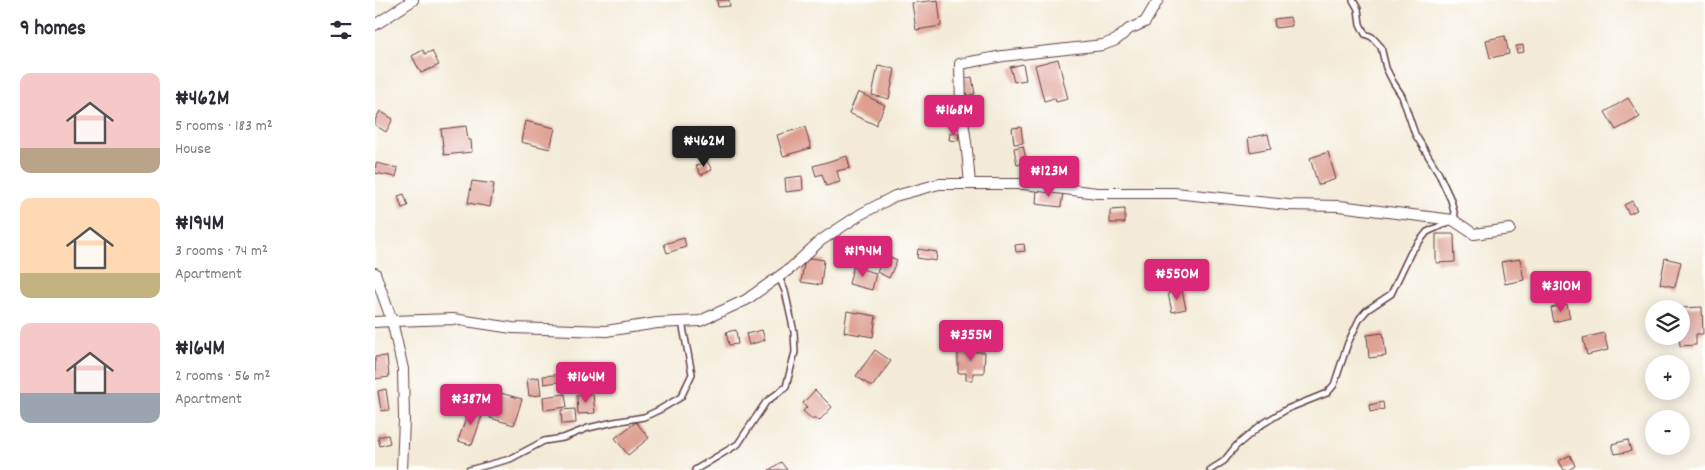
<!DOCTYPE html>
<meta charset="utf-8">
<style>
:root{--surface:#fff;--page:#f7f7f7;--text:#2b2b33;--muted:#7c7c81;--accent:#db2777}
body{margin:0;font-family:Dekko,sans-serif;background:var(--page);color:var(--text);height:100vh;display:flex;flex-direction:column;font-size:19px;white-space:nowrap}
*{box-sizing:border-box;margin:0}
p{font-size:16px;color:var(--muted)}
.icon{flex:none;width:28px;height:28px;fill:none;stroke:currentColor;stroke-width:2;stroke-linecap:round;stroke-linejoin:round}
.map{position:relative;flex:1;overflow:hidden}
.details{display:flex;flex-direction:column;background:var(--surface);width:375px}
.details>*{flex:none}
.tools{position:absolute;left:1270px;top:300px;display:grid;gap:10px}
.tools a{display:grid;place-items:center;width:45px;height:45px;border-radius:50%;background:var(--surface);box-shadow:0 2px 12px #0003;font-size:25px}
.price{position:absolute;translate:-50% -42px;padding:0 11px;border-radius:5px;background:var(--accent);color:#fff;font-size:16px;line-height:32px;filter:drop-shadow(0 1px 2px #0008)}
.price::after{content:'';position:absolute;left:50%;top:30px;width:15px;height:11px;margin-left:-8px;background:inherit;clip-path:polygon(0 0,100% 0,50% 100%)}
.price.on{background:#222;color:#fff}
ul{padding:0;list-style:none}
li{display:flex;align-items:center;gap:15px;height:125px;padding:0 20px}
li span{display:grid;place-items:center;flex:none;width:140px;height:100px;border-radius:10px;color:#555}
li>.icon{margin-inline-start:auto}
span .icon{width:60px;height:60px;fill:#fffc;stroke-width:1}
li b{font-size:21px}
h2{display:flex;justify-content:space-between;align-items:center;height:60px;padding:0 20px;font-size:21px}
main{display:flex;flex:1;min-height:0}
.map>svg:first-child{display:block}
.building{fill:#de9f91}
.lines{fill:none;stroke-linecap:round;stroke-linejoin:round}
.lane-casing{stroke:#633e45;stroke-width:8}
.street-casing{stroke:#633e45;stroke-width:12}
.lane{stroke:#fff;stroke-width:5}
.street{stroke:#fff;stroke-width:10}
</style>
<main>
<section class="details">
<h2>9 homes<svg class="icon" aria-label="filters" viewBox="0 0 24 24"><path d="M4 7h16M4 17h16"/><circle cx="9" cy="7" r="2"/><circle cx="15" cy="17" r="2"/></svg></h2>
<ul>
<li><span style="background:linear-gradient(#f6c9c9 75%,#b9a48a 0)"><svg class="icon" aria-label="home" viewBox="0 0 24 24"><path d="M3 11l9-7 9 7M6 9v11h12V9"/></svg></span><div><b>₦462M</b><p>5 rooms · 183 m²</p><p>House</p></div></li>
<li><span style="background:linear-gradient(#ffd9b3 75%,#c2b280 0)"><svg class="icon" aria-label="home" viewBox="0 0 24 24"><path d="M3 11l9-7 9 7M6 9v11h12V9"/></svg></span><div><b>₦194M</b><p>3 rooms · 74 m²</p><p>Apartment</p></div></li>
<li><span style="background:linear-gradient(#f6c9c9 70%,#9aa5b1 0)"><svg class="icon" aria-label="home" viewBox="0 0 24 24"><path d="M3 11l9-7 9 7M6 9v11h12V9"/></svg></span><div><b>₦164M</b><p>2 rooms · 56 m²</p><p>Apartment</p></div></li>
</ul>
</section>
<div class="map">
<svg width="1330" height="470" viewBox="0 0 1330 470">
<rect width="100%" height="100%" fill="#fff"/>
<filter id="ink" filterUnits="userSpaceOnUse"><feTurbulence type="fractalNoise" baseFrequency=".02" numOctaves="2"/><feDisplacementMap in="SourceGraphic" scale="10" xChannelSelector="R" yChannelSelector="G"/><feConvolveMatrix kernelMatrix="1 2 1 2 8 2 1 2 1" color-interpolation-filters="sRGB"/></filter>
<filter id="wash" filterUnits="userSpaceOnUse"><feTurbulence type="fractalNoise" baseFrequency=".0096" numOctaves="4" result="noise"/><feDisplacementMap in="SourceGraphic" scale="20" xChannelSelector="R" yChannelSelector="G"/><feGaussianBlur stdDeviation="1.12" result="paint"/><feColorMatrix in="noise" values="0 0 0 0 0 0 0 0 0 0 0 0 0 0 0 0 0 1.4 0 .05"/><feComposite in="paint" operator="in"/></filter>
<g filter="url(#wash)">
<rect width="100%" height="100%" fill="#f3ebd7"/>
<g id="blocks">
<!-- building -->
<g class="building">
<polygon points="342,0 354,0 355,6 343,7"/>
<polygon points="563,0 566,26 541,30 537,3"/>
<polygon points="915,17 917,26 900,28 899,19"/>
<polygon points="1130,36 1134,54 1115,58 1111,40"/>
<polygon points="1148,45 1149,52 1142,53 1141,46"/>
<polygon points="48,50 50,54 57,51 64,65 46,73 37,56"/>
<polygon points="683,59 693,99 681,102 680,98 669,101 660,65"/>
<polygon points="648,64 651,80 639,82 635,67"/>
<polygon points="503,66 520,69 514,99 497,95"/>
<polygon points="597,77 600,94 592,96 588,79"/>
<polygon points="483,92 510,105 501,125 474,113"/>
<polygon points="1253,98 1265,117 1241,130 1230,112"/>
<polygon points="5,111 18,119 11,132 0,125 0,120"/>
<polygon points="150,121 180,128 175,149 146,142"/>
<polygon points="91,126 93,140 96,140 97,152 69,155 66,129"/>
<polygon points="430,127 436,148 408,156 402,135"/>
<polygon points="646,127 648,143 639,144 637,128"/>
<polygon points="575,133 584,133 583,141 574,140"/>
<polygon points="893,134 896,148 875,152 873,138"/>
<polygon points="648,146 652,163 642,165 639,148"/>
<polygon points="953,152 961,179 943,185 935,158"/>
<polygon points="472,156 475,168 462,171 465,182 451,186 447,174 441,176 438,166"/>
<polygon points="332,161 337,170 326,175 321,166"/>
<polygon points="1,163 23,168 21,177 0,173"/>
<polygon points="427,176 428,190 411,192 410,178"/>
<polygon points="97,181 119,184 115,207 93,203"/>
<polygon points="662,189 688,193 686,207 661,204"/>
<polygon points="29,194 33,206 27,208 23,196"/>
<polygon points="1257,201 1262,210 1254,214 1249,205"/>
<polygon points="750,209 750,223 735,223 735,210"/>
<polygon points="1061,234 1079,234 1080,262 1061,263"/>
<polygon points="309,238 311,247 292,253 289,244"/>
<polygon points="649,244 650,251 641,252 640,245"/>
<polygon points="543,249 562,252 561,261 542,258"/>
<polygon points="510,255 522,260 514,278 502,272"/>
<polygon points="430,257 449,260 446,285 426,282"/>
<polygon points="1290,258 1306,262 1300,287 1285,284"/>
<polygon points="1145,259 1149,280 1130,284 1126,262"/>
<polygon points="806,265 820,266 818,282 805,280"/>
<polygon points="478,267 501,273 497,290 474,284"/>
<polygon points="807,290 811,309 797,312 793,293"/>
<polygon points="1192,304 1195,318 1179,322 1176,308"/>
<polygon points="1327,307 1328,334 1321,334 1321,345 1305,346 1304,336 1306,336 1306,308"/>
<polygon points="472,311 501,316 498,337 469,332"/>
<polygon points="361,330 363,344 354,345 351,332"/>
<polygon points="387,330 390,340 374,345 371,334"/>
<polygon points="1008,333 1011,356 994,358 992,335"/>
<polygon points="1229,333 1233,350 1212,355 1208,338"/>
<polygon points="591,346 601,346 601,352 610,352 609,373 598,373 598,380 591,380 591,373 583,373 583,352 591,352"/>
<polygon points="500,350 516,361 497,387 481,376"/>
<polygon points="12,356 14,377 0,379 0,357"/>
<polygon points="189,374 190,381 169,384 168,376"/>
<polygon points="164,377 166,395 154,396 152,379"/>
<polygon points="11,389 14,410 6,411 3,391"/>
<polygon points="440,390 457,407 444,421 440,417 438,420 428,411 432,407 428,403"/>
<polygon points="122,392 147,399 139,425 115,418"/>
<polygon points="190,394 192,407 169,410 168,397"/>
<polygon points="218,394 220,413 203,414 202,395"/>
<polygon points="1008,402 1009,409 995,412 994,405"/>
<polygon points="95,406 109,410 97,445 83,441"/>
<polygon points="200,409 201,423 187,424 186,410"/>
<polygon points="261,422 274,438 253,455 240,438"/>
<polygon points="13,435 15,443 5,446 3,437"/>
<polygon points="1253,440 1256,451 1240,454 1237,444"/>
<polygon points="1195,455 1200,466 1193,470 1189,470 1184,461"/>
<polygon points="406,462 412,470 394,470"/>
</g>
</g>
</g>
<g filter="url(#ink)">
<use href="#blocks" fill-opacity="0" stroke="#633e45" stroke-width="1"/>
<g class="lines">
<!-- lane casing -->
<g class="lane-casing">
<g id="lane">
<polyline points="94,470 135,459 169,441 188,438 213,428 239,422 269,417 284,410 306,397 317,374 307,322"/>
<polyline points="320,470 363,444 391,402 411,387 420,352 419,332 410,291 404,277"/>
<polyline points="835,470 849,461 861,446 886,425 912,409 952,393 959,385 973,343 985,318 992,310 1016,294 1036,252 1052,232 1078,220 1080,216 1076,200 1063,172 1040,134 1027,96 1018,82 1011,68 1006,47 997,37 990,34 985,24 983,9 978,0"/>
</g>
</g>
<!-- street casing -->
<g class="street-casing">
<g id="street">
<polyline points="0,25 38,0"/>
<polyline points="595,184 592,150 586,106 585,64 628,56 728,45 741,40 754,29 770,22 783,0"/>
<polyline points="0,273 17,321 78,319 137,328 231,331 282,323 325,321 371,300 416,268 445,241 486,214 520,196 564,184 649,184 722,193 800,193 913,205 964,206 1078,220 1099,234 1135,229"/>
<polyline points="0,322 17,321 28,369 29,419 27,470"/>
</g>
</g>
<!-- lane -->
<use href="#lane" class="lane"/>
<!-- street -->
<use href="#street" class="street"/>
</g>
</g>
</svg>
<div class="tools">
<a><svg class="icon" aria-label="layers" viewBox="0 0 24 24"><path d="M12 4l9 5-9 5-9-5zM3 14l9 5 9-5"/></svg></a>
<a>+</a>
<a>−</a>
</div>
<b class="price" style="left:579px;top:137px">₦168M</b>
<b class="price on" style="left:329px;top:168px">₦462M</b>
<b class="price" style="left:674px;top:198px">₦123M</b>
<b class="price" style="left:488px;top:278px">₦194M</b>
<b class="price" style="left:802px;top:301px">₦550M</b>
<b class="price" style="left:1186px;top:313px">₦310M</b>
<b class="price" style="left:596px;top:362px">₦355M</b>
<b class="price" style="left:211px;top:404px">₦164M</b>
<b class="price" style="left:96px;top:426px">₦387M</b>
</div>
</main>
